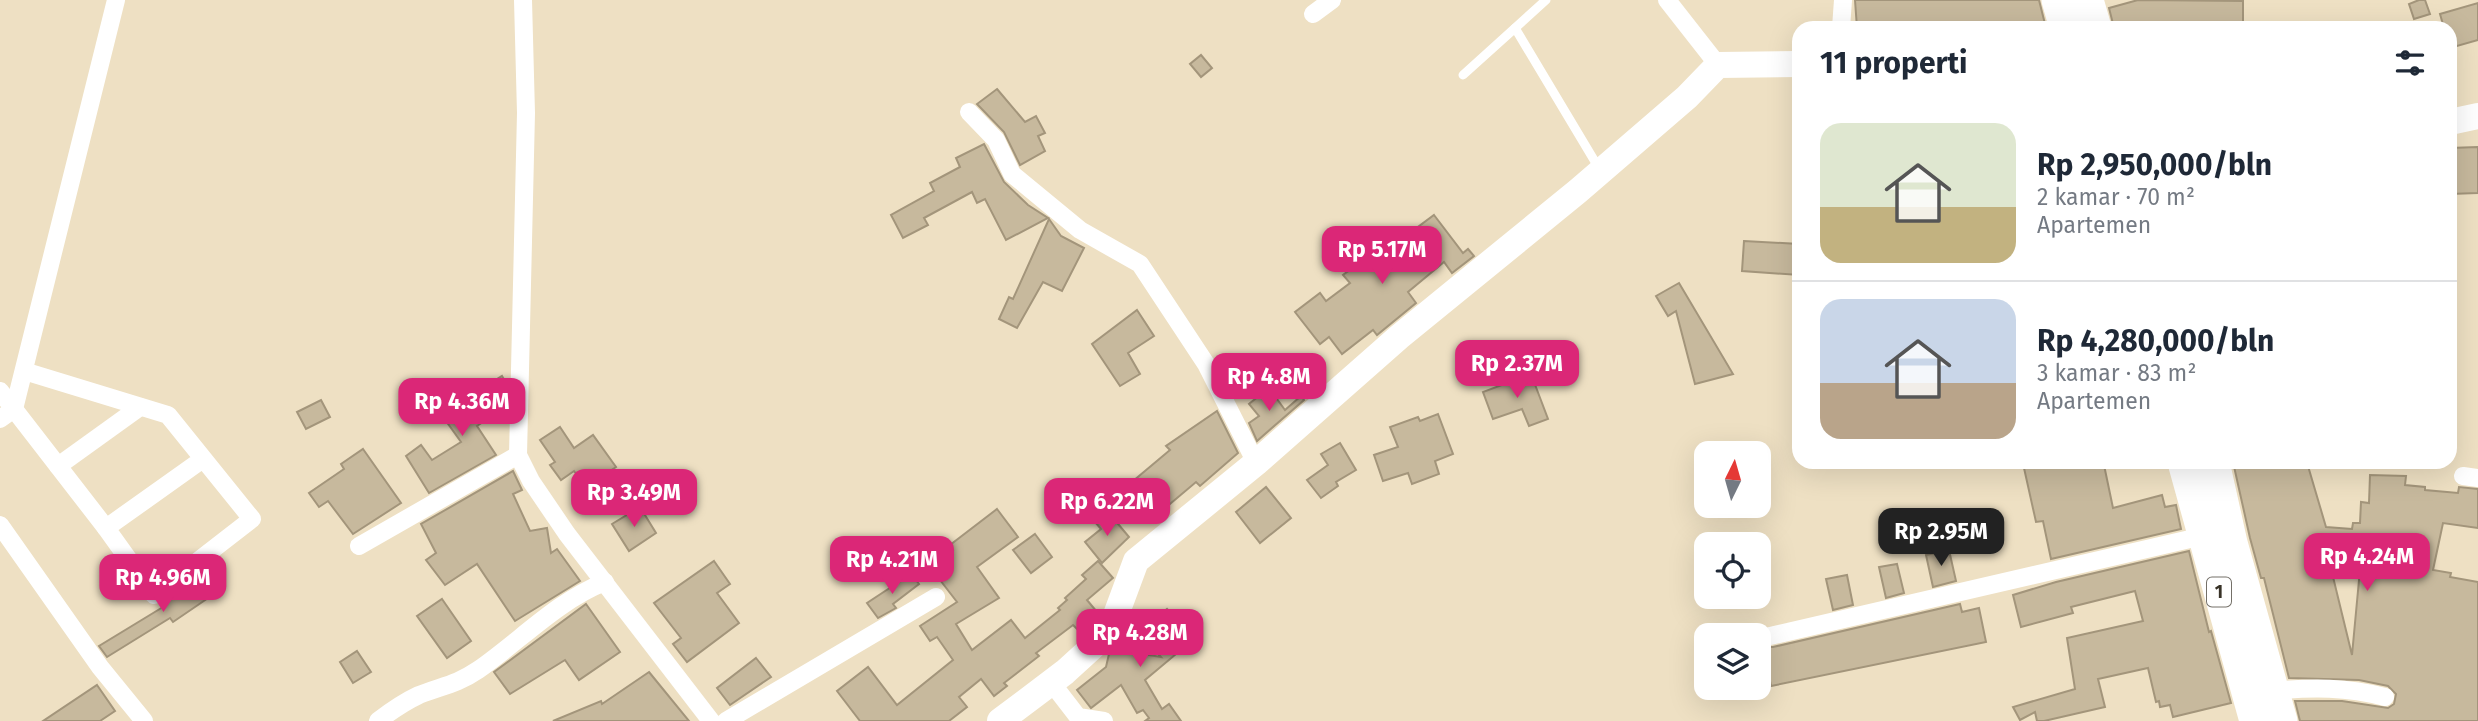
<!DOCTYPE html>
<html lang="id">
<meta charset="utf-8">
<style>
:root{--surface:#fff;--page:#f6f6f7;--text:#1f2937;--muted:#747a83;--line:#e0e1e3;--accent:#db2777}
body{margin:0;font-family:"Fira Sans",sans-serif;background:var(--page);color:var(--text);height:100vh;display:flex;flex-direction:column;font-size:26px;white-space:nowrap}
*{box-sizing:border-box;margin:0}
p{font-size:23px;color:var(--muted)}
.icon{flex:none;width:38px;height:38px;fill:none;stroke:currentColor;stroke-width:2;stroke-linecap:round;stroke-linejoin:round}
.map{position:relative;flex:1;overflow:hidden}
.panel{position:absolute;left:1792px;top:21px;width:665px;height:448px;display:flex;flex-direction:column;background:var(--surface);border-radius:21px;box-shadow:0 7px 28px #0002}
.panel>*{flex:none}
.needle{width:46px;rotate:5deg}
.fabs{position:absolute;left:1694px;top:441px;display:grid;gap:14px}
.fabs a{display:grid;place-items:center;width:77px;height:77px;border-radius:14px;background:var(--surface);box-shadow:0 7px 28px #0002;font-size:35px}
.price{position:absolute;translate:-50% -60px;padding:0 16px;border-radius:14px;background:var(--accent);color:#fff;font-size:23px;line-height:46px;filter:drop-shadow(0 2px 4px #0008)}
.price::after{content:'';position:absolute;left:50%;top:42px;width:21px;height:16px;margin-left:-10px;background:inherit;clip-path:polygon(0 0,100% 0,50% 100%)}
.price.selected{background:#222;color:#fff}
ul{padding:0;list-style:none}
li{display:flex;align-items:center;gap:21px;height:175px;padding:0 28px}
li+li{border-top:2px solid var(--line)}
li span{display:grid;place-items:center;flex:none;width:196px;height:140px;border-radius:21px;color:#555}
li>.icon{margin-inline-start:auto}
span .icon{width:84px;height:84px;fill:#fffc;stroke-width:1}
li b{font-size:30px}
h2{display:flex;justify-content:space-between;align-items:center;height:84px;padding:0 28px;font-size:30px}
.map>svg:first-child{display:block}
.building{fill:#c7b99d;stroke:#a3957b;stroke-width:2;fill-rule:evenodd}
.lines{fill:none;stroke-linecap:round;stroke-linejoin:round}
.lane{stroke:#fff;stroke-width:9}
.street{stroke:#fff;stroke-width:18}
.secondary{stroke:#fff;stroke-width:26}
.highway{stroke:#fff;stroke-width:33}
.labels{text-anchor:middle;stroke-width:5;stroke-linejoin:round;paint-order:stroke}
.shield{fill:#fff;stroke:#747068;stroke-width:2}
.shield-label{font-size:18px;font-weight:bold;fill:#393328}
</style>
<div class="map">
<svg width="2478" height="721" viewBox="0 0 2478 721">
<rect width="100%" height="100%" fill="#eee0c3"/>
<!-- building -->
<g class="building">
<polygon points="1855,0 2039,0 2046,28 1857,28"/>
<polygon points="2138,0 2243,1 2243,28 2114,28 2109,8"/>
<polygon points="2419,0 2425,0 2430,14 2414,19 2409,4"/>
<polygon points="2478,3 2478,40 2450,48 2450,28 2444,28 2440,14"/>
<polygon points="1201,55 1212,68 1201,77 1190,64"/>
<polygon points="997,89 1025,122 1036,116 1045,133 1038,136 1045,151 1020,165 1004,132 977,104"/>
<polygon points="984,144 1004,182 1028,205 1048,218 1006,240 985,199 977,203 972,192 924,218 928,225 903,238 891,215 934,191 930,183 960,167 956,158"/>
<polygon points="2478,147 2478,193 2450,194 2450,148"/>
<polygon points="1434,215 1463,253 1468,249 1474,256 1452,273 1444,262 1408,292 1416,303 1377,335 1373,330 1342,354 1329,337 1320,344 1295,312 1320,293 1326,301 1350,283 1343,275 1404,231 1407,235"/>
<polygon points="1049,219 1061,236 1084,248 1062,291 1043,282 1017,328 999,319 1009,297 1013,299"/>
<polygon points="1744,241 1799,244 1799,275 1742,271"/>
<polygon points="1679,283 1733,374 1695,384 1676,311 1668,316 1656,296"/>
<polygon points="1137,310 1154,336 1128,353 1140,374 1120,386 1092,344"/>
<polygon points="1531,374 1548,419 1529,426 1522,409 1493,419 1483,392"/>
<polygon points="502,376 508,386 508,397 503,400 507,406 477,426 496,455 429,493 406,456 421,445 432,460 461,442 441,414"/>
<polygon points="1269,388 1285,410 1301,396 1304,400 1257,441 1249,423 1259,416 1249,404"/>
<polygon points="321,400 330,417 306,429 297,412"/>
<polygon points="1217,411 1238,453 1200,486 1196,482 1164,509 1152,493 1139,504 1126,487 1170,450 1166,446"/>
<polygon points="1438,414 1453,454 1435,461 1439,474 1412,484 1408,473 1383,481 1374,455 1398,447 1390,427 1418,417 1420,421"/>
<polygon points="560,427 574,448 593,435 616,467 586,487 574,471 561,480 550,465 555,462 540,440"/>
<polygon points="1340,443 1356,470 1336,482 1338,486 1321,498 1307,480 1328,465 1321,454"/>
<polygon points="363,449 401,503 353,534 328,501 319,507 309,493 344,469 341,464"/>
<polygon points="2053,462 2104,465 2113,508 2162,495 2165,507 2176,505 2181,529 2051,559 2043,521 2036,522 2024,468"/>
<path d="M 2233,462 L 2304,462 L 2305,467 L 2308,466 L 2326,527 L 2352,529 L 2353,523 L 2360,523 L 2361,502 L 2369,503 L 2370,475 L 2406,476 L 2405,485 L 2425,487 L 2425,490 L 2458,493 L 2459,487 L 2478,489 L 2478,528 L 2443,523 L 2433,570 L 2451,573 L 2450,577 L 2478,582 L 2478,721 L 2300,721 L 2295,701 L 2342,701 L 2388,708 L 2394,704 L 2396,694 L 2388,686 L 2359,680 L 2289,678 L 2264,578 L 2261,578 L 2250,538 ZM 2325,544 L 2362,548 L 2352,655 Z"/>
<polygon points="513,471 522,490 513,494 530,531 547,528 551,553 557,549 580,581 515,621 477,564 445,585 426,560 436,553 421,524"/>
<polygon points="1266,487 1291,518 1260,543 1236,512"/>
<polygon points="640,507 656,533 629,551 612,524"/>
<polygon points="997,509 1018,537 977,567 999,598 956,624 972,650 1011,620 1025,638 1060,610 1058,608 1067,600 1065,598 1086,579 1082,575 1098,561 1113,578 1087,600 1097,612 1077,629 1073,625 1036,653 1039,656 1004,683 1007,686 994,696 981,679 959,697 967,707 949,721 860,721 837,691 868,667 897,705 953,660 937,637 930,641 920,626 957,602 930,567 953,550 950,545"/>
<polygon points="1108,512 1129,537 1102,563 1085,542 1101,529 1095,522"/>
<polygon points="1035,534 1052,557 1031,573 1013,550"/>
<polygon points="1949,550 1956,581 1933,587 1926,555"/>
<polygon points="2189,551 2209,632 2211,631 2231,703 2173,717 2170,705 2160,707 2159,701 2156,702 2148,668 2098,679 2105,707 2044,721 2037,721 2035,712 2020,720 2013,707 2075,689 2067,638 2143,621 2135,591 2071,607 2073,613 2021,627 2013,595 2056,582"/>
<polygon points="714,561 730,584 717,593 739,623 687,662 673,644 681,638 654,603"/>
<polygon points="1897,564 1904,593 1886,598 1879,567"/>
<polygon points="201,573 214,594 173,622 170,618 107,657 99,646 163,607 161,604"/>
<polygon points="911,574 919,584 893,604 896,608 878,618 867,603"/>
<polygon points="1847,575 1853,605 1833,610 1826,579"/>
<polygon points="442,599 471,641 447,658 417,616"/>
<polygon points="586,604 620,652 579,680 565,660 510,694 494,672"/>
<polygon points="1960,604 1962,612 1979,608 1986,642 1771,686 1763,647 1773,647"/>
<polygon points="1167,609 1194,639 1145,680 1162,709 1169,704 1181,721 1145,721 1149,718 1143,710 1137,713 1121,685 1091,708 1077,690 1106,667 1109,654 1113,649 1161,657 1140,633"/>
<polygon points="357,651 371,672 353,683 340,662"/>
<polygon points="756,658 771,677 730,705 717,688"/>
<polygon points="649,672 689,721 553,721 601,701 602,704"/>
<polygon points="97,685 115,711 100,721 43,721"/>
</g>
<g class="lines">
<!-- lane -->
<g class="lane">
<polyline points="1515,28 1600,170"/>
<polyline points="1463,75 1546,0"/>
</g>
<!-- street -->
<g class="street">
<polyline points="523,0 526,113 518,455 531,481 567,534 711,721"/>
<polyline points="1667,0 1718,65"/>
<polyline points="1313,14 1332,0"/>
<polyline points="1841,28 1843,0"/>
<polyline points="969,112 996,140 1012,174 1080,230 1140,264 1206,364 1256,463"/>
<polyline points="24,371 168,415 252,519 154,595 106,528 203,459"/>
<polyline points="0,391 106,528"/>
<polyline points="0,419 14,409 116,0"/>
<polyline points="58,466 140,407"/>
<polyline points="2463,476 2478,478"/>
<polyline points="0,525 100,667 144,721"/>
<polyline points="359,546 518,455"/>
<polyline points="1770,636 2203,536"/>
<polyline points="1051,682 1078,717 1104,721"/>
<path d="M 2273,691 C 2312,687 2347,687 2385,697"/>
<path d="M 378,721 C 391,711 404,702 419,695 C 441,686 456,685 478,670 C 520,641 557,601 605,582"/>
<polyline points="726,721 936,597"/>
</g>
<!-- secondary -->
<g class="secondary">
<polyline points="2450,122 2478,116"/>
<polyline points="1000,721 1065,672 1110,631 1136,561 1256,463 1399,337 1578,191 1687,97 1718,65 1799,64"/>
</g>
<!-- highway -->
<g class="highway">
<polyline points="2058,0 2066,28"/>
<polyline points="2087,0 2095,28"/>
<polyline points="2184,462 2256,721"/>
<polyline points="2213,462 2231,543 2281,721"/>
</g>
</g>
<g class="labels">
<!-- shield labels -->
<rect class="shield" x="2207" y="577.5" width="24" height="29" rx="5"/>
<g class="shield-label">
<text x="2219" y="598">1</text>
</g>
</g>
</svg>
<div class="fabs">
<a><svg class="needle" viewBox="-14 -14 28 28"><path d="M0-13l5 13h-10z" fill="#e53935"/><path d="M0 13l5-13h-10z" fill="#747a83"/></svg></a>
<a><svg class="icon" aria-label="locate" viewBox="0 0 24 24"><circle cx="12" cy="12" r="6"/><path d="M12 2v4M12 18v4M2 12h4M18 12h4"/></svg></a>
<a><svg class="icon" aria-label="layers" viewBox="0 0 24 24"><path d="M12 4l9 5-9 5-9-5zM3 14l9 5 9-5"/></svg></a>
</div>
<b class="price" style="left:1382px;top:286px">Rp 5.17M</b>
<b class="price" style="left:1517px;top:400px">Rp 2.37M</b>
<b class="price" style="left:1269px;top:413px">Rp 4.8M</b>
<b class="price" style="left:462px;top:438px">Rp 4.36M</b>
<b class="price" style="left:634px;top:529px">Rp 3.49M</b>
<b class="price" style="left:1107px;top:538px">Rp 6.22M</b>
<b class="price selected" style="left:1941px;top:568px">Rp 2.95M</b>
<b class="price" style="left:2367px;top:593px">Rp 4.24M</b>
<b class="price" style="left:892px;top:596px">Rp 4.21M</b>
<b class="price" style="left:163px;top:614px">Rp 4.96M</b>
<b class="price" style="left:1140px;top:669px">Rp 4.28M</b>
<section class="panel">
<h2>11 properti<svg class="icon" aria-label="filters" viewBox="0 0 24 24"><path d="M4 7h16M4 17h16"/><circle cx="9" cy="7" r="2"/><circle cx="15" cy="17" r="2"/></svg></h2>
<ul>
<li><span style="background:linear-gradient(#dfe7d0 60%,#c2b280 0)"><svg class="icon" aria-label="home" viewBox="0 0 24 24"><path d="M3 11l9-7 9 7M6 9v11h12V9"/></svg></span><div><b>Rp 2,950,000/bln</b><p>2 kamar · 70 m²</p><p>Apartemen</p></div></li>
<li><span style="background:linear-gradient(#c9d6e8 60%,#b9a48a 0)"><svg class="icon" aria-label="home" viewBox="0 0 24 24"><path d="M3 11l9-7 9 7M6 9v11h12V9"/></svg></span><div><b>Rp 4,280,000/bln</b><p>3 kamar · 83 m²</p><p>Apartemen</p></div></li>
</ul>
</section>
</div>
